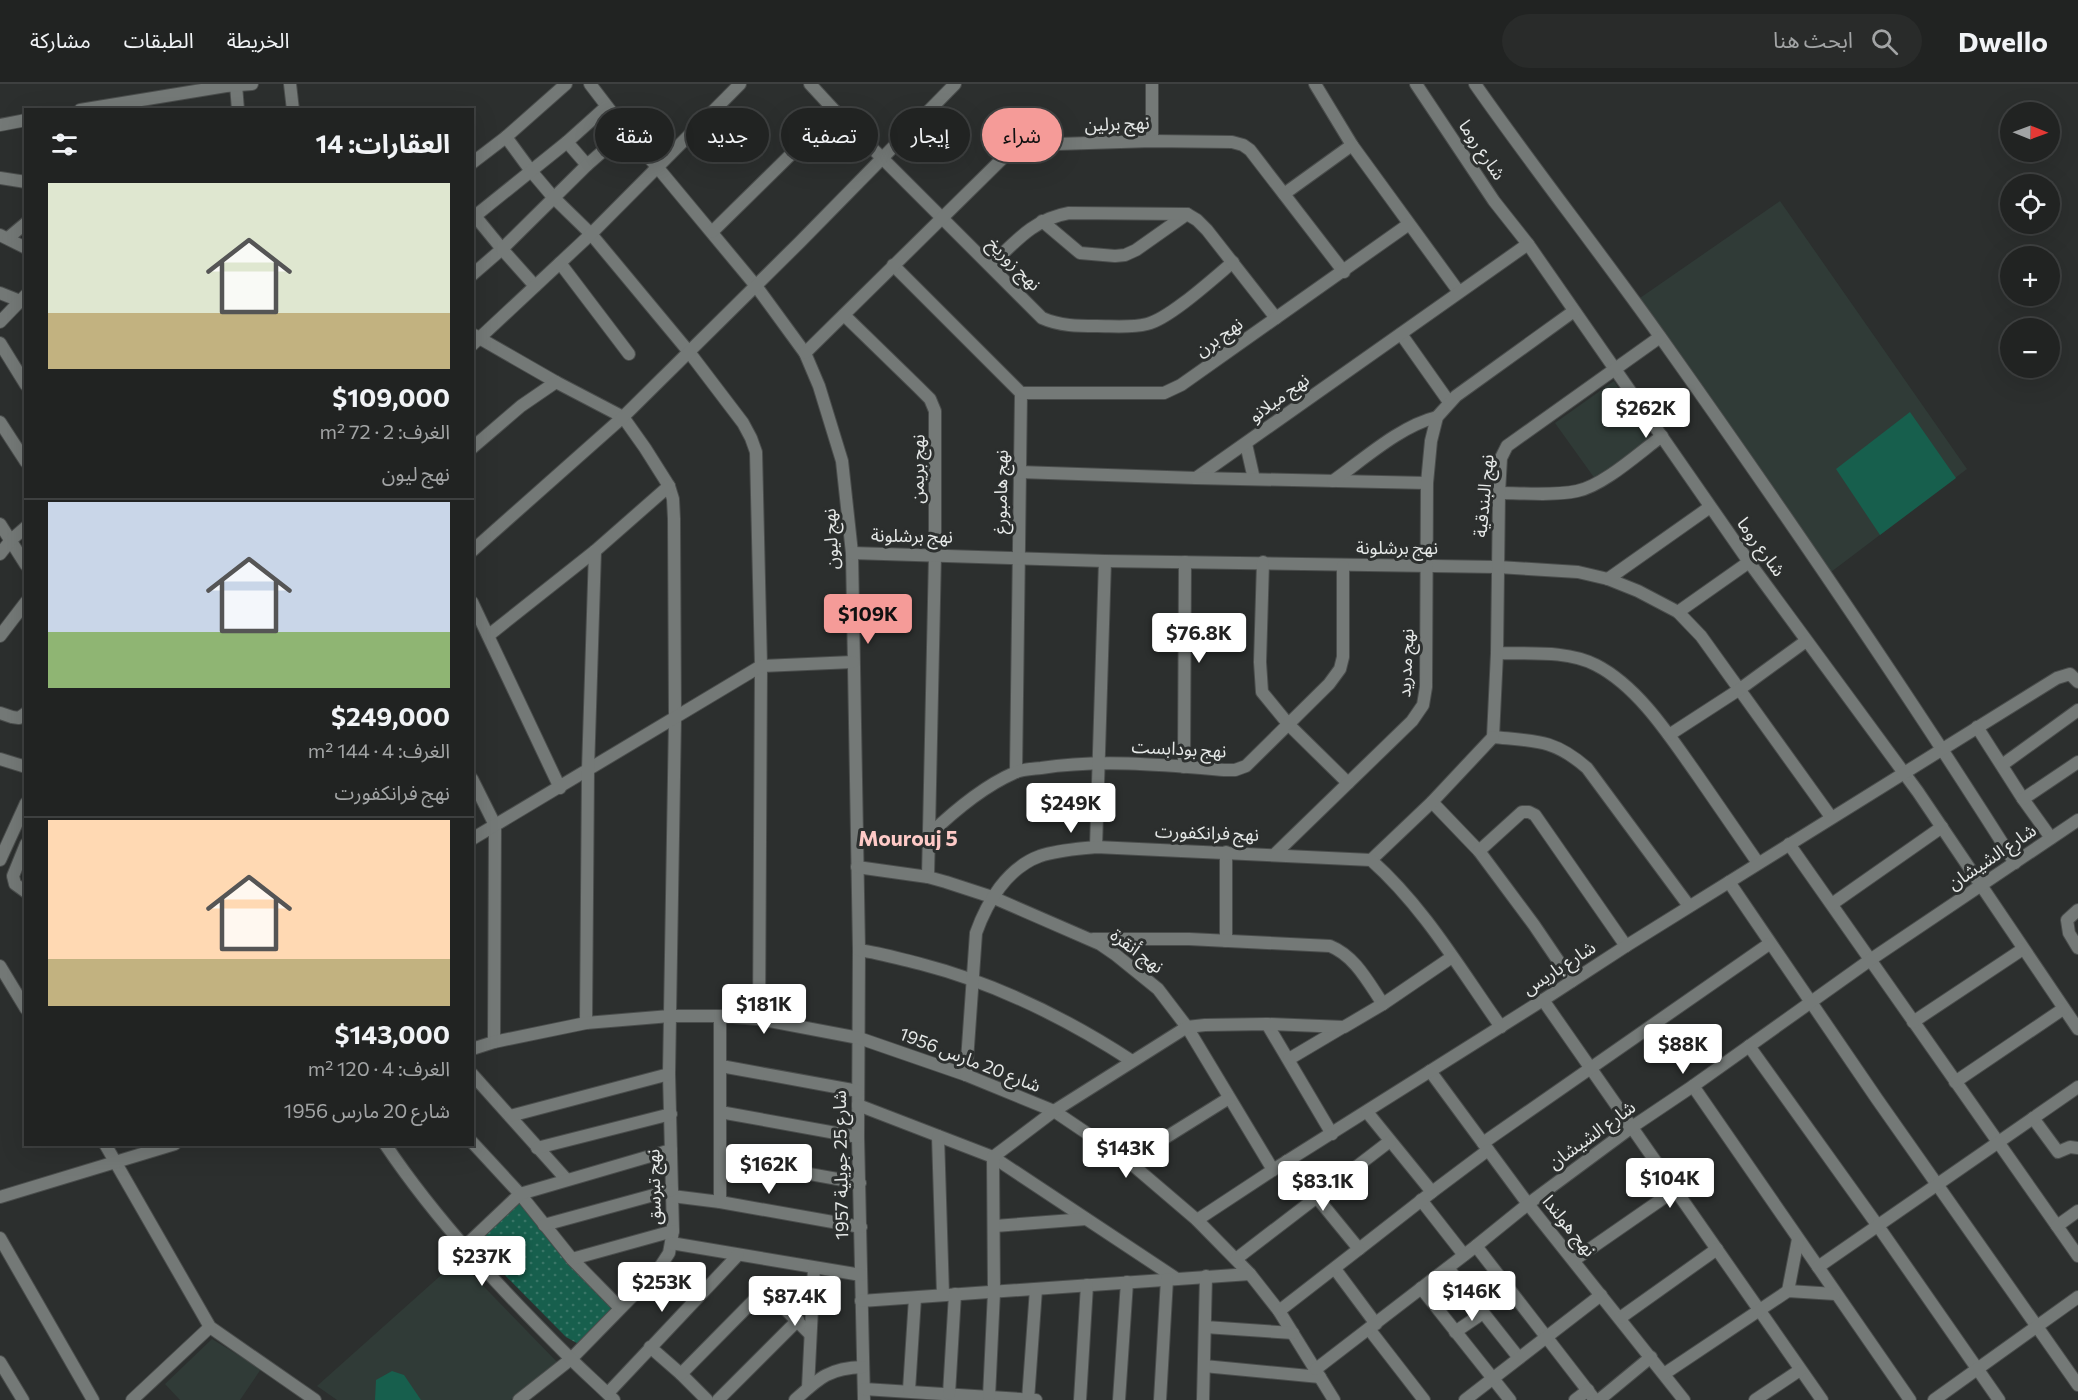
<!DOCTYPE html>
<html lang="ar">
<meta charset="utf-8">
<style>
:root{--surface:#212322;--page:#292b2a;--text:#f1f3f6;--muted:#a2a4a5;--line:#3e4040;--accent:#f59b98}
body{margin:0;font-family:Commissioner,"Noto Sans Arabic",sans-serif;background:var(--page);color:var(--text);direction:rtl;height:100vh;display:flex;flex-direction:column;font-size:22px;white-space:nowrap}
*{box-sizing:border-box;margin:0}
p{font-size:20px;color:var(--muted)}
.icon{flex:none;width:33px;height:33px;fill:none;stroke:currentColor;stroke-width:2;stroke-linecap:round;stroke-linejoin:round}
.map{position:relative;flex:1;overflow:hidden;direction:ltr}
.drawer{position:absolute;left:24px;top:24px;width:450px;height:1038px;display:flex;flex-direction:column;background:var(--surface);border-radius:0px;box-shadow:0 6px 24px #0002,0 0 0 2px var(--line);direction:rtl}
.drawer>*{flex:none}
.banner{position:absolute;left:492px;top:24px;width:570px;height:54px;direction:rtl;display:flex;gap:12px}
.needle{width:39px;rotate:91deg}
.controls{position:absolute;left:2000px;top:18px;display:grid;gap:12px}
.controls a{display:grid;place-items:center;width:60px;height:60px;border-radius:50%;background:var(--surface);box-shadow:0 6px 24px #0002,0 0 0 2px var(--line);font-size:30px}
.price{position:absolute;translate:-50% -51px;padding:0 14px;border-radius:6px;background:#fff;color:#222;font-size:20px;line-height:39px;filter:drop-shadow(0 2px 3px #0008)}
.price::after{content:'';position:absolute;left:50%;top:36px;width:18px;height:14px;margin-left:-9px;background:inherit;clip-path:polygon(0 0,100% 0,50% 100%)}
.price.selected{background:var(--accent);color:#111}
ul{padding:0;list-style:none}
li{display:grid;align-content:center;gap:12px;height:318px;padding:0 24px}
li+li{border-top:2px solid var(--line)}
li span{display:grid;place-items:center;height:186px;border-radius:0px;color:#555}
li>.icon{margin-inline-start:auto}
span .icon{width:108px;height:108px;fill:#fffc;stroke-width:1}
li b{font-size:26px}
h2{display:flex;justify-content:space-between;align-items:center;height:72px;padding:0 24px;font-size:26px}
.tag{padding:0 21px;border-radius:27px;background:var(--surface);box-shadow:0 6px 24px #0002,0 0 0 2px var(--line);font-size:21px;line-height:54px}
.tag.selected{background:var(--accent);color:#111}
header{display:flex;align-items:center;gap:36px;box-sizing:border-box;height:84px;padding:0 30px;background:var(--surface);border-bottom:2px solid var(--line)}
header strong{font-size:28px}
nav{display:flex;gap:33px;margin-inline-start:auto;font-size:21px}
.search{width:420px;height:54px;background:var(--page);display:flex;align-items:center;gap:15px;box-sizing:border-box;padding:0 21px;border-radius:33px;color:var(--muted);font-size:22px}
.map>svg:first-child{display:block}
.built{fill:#303b37}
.grass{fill:url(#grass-dots)}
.pitch{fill:#175f4d}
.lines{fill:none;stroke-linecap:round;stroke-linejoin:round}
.minor-casing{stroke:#4a4d4c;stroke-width:14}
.minor{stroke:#747977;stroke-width:12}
.labels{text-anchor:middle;stroke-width:6;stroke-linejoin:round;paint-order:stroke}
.street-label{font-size:18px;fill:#e5e8e7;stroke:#2c2f2e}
.quarter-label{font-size:21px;font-weight:bold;fill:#fecac7;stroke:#2c2f2e}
</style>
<header>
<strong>Dwello</strong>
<div class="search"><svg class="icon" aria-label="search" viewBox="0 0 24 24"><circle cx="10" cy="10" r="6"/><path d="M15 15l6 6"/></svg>ابحث هنا</div>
<nav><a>الخريطة</a><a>الطبقات</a><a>مشاركة</a></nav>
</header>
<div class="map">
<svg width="2078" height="1316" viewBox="0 0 2078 1316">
<defs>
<pattern id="grass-dots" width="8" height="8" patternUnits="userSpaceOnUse" patternTransform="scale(1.5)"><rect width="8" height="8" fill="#175f4d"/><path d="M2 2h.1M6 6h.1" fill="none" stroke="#397667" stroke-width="1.8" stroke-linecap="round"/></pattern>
</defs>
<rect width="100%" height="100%" fill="#2c2f2e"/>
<!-- built -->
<g class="built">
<polygon points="1780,117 1967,385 1831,488 1640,214"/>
<polygon points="1614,297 1620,307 1615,311 1627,328 1630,326 1654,359 1598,399 1555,339"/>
<polygon points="458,1176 557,1278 511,1316 337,1316 317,1302"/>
<polygon points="212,1255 261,1285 240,1316 180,1316 165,1300"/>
</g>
<!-- grass -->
<polygon class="grass" points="522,1117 616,1226 582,1262 566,1253 475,1161"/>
<!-- pitch -->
<g class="pitch">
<polygon points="1910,328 1956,394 1880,451 1836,385"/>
<polygon points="392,1287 404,1291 421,1316 375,1316 376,1296"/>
</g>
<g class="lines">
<!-- minor casing -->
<g class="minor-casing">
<g id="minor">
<polyline points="290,0 293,26"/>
<polyline points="590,0 626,47 658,84 756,202 805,269 819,302 842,377 852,469 859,866 858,1053 864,1316"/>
<path d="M 810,0 L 835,27 L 1042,234 C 1060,242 1078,242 1097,242 C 1113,242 1131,244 1147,240 C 1169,235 1214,194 1233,178"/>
<polyline points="1152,0 1152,57"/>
<polyline points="1315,0 1352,61 1459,208"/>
<polyline points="1416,0 1494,117 1528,160 1749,478 1918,708 2078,945"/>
<path d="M 1475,0 C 1535,86 1600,168 1661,254 C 1783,426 1902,600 2015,779"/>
<polyline points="236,1 238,26"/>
<polyline points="80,26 226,2 252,0"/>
<polyline points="0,41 26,36"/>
<polyline points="506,53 531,87 553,113 591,150 689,268 743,339 751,354 756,368 761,582 759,935"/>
<polyline points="567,58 587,81 626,47"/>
<polyline points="472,79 506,53 566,0"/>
<polyline points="0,94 26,98"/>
<polyline points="1284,110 1352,61"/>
<polyline points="1042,137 1080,169 1115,172 1125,171 1136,166 1187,130"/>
<polyline points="712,148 835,27"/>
<polyline points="0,151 26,164"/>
<polyline points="8,154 26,139"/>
<polyline points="560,179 629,270"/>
<polyline points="893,181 1021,309 1016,688"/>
<path d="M 991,181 C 1016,157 1034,135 1069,129 L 1187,130 L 1197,136 L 1207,146 L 1276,234"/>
<polyline points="472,191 502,165 475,132 567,58 606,23"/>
<polyline points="535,202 502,165 587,81"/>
<polyline points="0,209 20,217"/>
<polyline points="844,231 918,303 930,315 935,327 935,471 928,793"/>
<polyline points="0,238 26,211"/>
<polyline points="1401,250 1449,318"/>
<polyline points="474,251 556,298"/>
<polyline points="0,259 26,301"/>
<polyline points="472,261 591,150 740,0"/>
<polyline points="805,269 1006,71 1026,61 1152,57 1232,58 1243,61 1250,66 1344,188"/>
<polyline points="1021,309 1164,309 1181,301 1409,140"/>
<polyline points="0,338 26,378"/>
<polyline points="1246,360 1254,395"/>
<polyline points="472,364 521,322 556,298 623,333 645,364 669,402 673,415 674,435 675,634 669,990 673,1147 669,1169 658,1186 571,1275 519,1316"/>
<polyline points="1019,388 1196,394 1528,160"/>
<polyline points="1196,394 1427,399"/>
<path d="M 1333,397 C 1364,375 1400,342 1437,333"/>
<path d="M 1499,409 C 1524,409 1552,412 1577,407 C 1603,402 1640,368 1662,352"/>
<polyline points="0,440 26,481"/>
<polyline points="472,467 623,333 800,158 955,0"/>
<polyline points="852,469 1105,477 1498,483 1578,488 1608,495 1638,507 1678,528 1701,552 1831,733"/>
<polyline points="0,470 11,456 26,443"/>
<polyline points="1263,478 1260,578 1262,608 1289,641 1348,699"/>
<polyline points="1608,495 1710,423"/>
<polyline points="472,518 560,704"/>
<polyline points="1678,528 1749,478"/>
<polyline points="489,551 595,467 669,402"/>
<polyline points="0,552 26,518"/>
<path d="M 1497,569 C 1528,570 1567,566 1596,581 C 1639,603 1671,654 1698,692 C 1718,721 1738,750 1758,779"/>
<polyline points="0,629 12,633 19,634 26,629"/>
<polyline points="1977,643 2023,715 2051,754"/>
<polyline points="1669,651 1740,605 1806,557"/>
<polyline points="1493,653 1497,569 1499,409 1501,374 1507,362 1660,253"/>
<path d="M 1493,653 C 1535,657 1554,655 1587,684 L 1689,822"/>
<polyline points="0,675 26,683"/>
<polyline points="2002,681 2078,626"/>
<polyline points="1184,683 1185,478"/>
<polyline points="472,695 495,741 494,958"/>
<polyline points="2023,715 2078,678"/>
<polyline points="1432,718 1479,767 1534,841 1572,897"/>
<path d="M 929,751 C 954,727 982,703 1014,689 C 1022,685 1032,685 1041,684 C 1101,675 1164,681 1224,686 L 1235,686 L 1246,682 L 1329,600 L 1340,585 L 1343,573 L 1343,482"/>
<polyline points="472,755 761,582 853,578"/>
<polyline points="26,760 13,792 15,800 26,808"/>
<polyline points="1789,760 2078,1172"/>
<polyline points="1096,763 1105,477"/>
<polyline points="1479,767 1522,728 1529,728 1535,731 1626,862"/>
<polyline points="1226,768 1226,857"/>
<polyline points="1275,770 1412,637 1423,621 1426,603 1427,399 1431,357 1437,333 1456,312 1574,227"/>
<polyline points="0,776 26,719"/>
<polyline points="1371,776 1432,718 1493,653"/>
<polyline points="857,783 928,793 946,798 992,813 1100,860 1116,871 1158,905 1187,943 1273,1086"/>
<polyline points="1729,798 1877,1015 2078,1301"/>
<polyline points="1832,820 1942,743"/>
<polyline points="2078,826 2067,836 2069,849 2078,864"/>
<path d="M 1093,855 L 1189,855 L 1330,862 C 1355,872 1368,898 1383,920"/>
<path d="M 859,866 C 880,869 900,875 921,880 C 998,900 1066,934 1132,977"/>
<polyline points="0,882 26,925"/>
<polyline points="1543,916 1822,1316"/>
<polyline points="1913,938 2023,865"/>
<polyline points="586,939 588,686 595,467"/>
<polyline points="1267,940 1332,1050"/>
<polyline points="1749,962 1878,1142 1999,1316"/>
<polyline points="472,965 494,958 586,939 670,932 720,932 759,935 859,954 966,991 1054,1027 1128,1077 1197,1136 1250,1190 1279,1227 1334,1316"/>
<polyline points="1289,975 1343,943"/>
<polyline points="721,982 858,1007"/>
<polyline points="1430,987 1528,1120 1684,1316"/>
<polyline points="472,990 566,1095"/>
<path d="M 966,991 L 976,849 C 987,818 1007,784 1040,772 C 1058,766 1078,765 1096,763 L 1371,776 C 1424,823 1460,885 1501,943"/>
<polyline points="1955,998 2063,925"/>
<polyline points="1693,1002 1910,1316"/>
<polyline points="858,1021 993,1073 1177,1195"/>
<polyline points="720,1028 858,1053"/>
<polyline points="510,1032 669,990"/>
<polyline points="2033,1034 2058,1068 2070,1063 2078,1064"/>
<polyline points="938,1052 943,1211"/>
<polyline points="472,1058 520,1110 572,1175 620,1224"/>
<polyline points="1483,1059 1769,860"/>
<polyline points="105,1060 210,1243 315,1316"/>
<path d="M 385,1060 C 438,1139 504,1208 571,1275 C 585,1289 600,1302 614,1316"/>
<polyline points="537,1064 671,1030"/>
<polyline points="720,1074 860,1099"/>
<polyline points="1128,1077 1229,1014"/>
<polyline points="1432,1108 1488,1066"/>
<polyline points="672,1112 720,1118 861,1143"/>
<polyline points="0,1113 175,1060"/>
<polyline points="1421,1116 1464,1171"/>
<polyline points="720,1118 720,932"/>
<polyline points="1197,1136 1273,1086 1543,916 1626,862 2057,594 2070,590 2078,598"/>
<polyline points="544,1141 672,1106"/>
<polyline points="995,1142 1086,1135"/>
<polyline points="2057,1142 2078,1127"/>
<polyline points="0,1154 93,1316"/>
<polyline points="671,1159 861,1191"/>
<polyline points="1476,1162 1595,1316"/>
<polyline points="464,1163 520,1110 671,1066"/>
<polyline points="1359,1165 1432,1108 1367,1028"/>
<polyline points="572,1175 673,1147"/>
<polyline points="1236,1175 1390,1057"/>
<polyline points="1574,1176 1675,1106"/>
<polyline points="1818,1183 2078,1003"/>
<polyline points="1448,1184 1519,1274"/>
<polyline points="1335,1185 1376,1240"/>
<polyline points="1421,1204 1510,1316"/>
<polyline points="1788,1207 1798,1155"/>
<polyline points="861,1217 1250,1190"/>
<polyline points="1279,1227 1359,1165 1287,1077"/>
<polyline points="1620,1234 1717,1165"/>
<polyline points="1205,1243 1293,1249"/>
<polyline points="1369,1245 1424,1316"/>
<polyline points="1455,1248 1483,1229"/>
<polyline points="650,1263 681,1290 707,1316"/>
<polyline points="0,1278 23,1316"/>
<polyline points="1204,1282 1320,1293"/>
<polyline points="1316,1285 1476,1162 1528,1120 1632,1043 1693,1002 1870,876 2078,736"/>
<polyline points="681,1290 762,1208 769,1209 809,1249"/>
<polyline points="1664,1290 1788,1207 1835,1210"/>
<polyline points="808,1304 814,1184"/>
<polyline points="864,1305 1036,1316"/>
<polyline points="909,1306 915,1214"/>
<polyline points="608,1309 738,1171"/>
<polyline points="949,1310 955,1210"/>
<polyline points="989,1313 994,1208 993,1073 1054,1027 1187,943 1205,941 1267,940 1344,943 1383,920 1452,873"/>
<polyline points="132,1316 210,1243"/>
<polyline points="718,1316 798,1236"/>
<path d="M 795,1316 C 819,1294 829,1284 863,1283"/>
<polyline points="1028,1316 1036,1205"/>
<polyline points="1080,1316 1087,1201"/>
<polyline points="1119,1316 1127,1198"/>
<polyline points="1160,1316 1167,1195"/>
<polyline points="1203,1316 1206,1192"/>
<polyline points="1465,1316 1601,1211"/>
<polyline points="1575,1316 1588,1306"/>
<polyline points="1599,1316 1651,1273"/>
<polyline points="1755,1316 1800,1286"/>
<polyline points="1934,1316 2078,1213"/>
</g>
</g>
<!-- minor -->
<use href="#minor" class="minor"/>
</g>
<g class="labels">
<!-- street labels -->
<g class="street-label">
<text transform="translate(1117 40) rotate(-2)" y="6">نهج برلين</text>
<text transform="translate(1482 66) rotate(56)" y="6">شارع روما</text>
<text transform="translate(1014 180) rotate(45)" y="6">نهج زوريخ</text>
<text transform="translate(1219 253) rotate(-35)" y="6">نهج برن</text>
<text transform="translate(1279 314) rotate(-36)" y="6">نهج ميلانو</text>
<text transform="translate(918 385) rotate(-89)" y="6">نهج بريمن</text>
<text transform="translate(1001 408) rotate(-89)" y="6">نهج هامبورغ</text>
<text transform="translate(1484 412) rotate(-85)" y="6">نهج البندقية</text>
<text transform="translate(912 452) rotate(1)" y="6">نهج برشلونة</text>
<text transform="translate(831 455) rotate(-93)" y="6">نهج ليون</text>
<text transform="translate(1761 463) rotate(54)" y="6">شارع روما</text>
<text x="1397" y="470">نهج برشلونة</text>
<text transform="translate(1406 579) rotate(-87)" y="6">نهج مدريد</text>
<text transform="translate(1179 665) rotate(3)" y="6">نهج بودابست</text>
<text transform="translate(1207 749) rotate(2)" y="6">نهج فرانكفورت</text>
<text transform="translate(1992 773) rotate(-34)" y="6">شارع الشيشان</text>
<text transform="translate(1137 867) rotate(37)" y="6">نهج أنقرة</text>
<text transform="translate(1559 884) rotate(-33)" y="6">شارع باريس</text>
<text transform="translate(970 976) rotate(21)" y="6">شارع 20 مارس 1956</text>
<text transform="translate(1592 1051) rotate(-36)" y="6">شارع الشيشان</text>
<text transform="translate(841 1081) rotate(-91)" y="6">شارع 25 جويلية 1957</text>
<text transform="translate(654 1103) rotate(-91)" y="6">نهج تبرسق</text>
<text transform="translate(1569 1142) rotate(51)" y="6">نهج هولندا</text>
</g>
<!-- quarter labels -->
<g class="quarter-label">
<text x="908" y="762">Mourouj 5</text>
</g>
</g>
</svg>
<div class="controls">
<a><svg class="needle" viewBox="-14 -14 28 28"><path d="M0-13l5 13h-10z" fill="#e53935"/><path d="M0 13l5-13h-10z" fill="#a2a4a5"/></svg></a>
<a><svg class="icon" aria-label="locate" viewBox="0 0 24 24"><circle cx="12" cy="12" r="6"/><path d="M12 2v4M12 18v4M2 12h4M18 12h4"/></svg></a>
<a>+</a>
<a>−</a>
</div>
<b class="price" style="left:1646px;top:355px">$262K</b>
<b class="price selected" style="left:868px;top:561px">$109K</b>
<b class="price" style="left:1199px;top:580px">$76.8K</b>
<b class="price" style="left:1071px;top:750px">$249K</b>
<b class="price" style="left:764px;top:951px">$181K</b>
<b class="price" style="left:1683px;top:991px">$88K</b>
<b class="price" style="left:1126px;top:1095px">$143K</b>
<b class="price" style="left:769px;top:1111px">$162K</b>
<b class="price" style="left:1670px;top:1125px">$104K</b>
<b class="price" style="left:1323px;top:1128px">$83.1K</b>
<b class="price" style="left:482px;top:1203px">$237K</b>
<b class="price" style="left:662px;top:1229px">$253K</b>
<b class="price" style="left:1472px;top:1238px">$146K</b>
<b class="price" style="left:795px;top:1243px">$87.4K</b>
<div class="banner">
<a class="tag selected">شراء</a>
<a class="tag">إيجار</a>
<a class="tag">تصفية</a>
<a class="tag">جديد</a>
<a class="tag">شقة</a>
</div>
<section class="drawer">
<h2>العقارات: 14<svg class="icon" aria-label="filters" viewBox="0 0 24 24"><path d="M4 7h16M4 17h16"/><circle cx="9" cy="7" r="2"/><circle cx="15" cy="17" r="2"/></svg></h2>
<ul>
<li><span style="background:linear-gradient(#dfe7d0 70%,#c2b280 0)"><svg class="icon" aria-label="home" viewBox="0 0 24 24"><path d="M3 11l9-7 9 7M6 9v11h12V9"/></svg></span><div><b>$109,000</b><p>الغرف: 2 · 72 m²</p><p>نهج ليون</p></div></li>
<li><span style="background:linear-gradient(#c9d6e8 70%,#8fb573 0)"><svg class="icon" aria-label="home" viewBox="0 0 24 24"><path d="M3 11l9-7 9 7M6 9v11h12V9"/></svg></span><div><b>$249,000</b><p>الغرف: 4 · 144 m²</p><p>نهج فرانكفورت</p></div></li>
<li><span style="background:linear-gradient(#ffd9b3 75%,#c2b280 0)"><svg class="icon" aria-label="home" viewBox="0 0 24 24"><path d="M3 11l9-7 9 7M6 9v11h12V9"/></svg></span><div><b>$143,000</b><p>الغرف: 4 · 120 m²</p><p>شارع 20 مارس 1956</p></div></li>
</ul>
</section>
</div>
